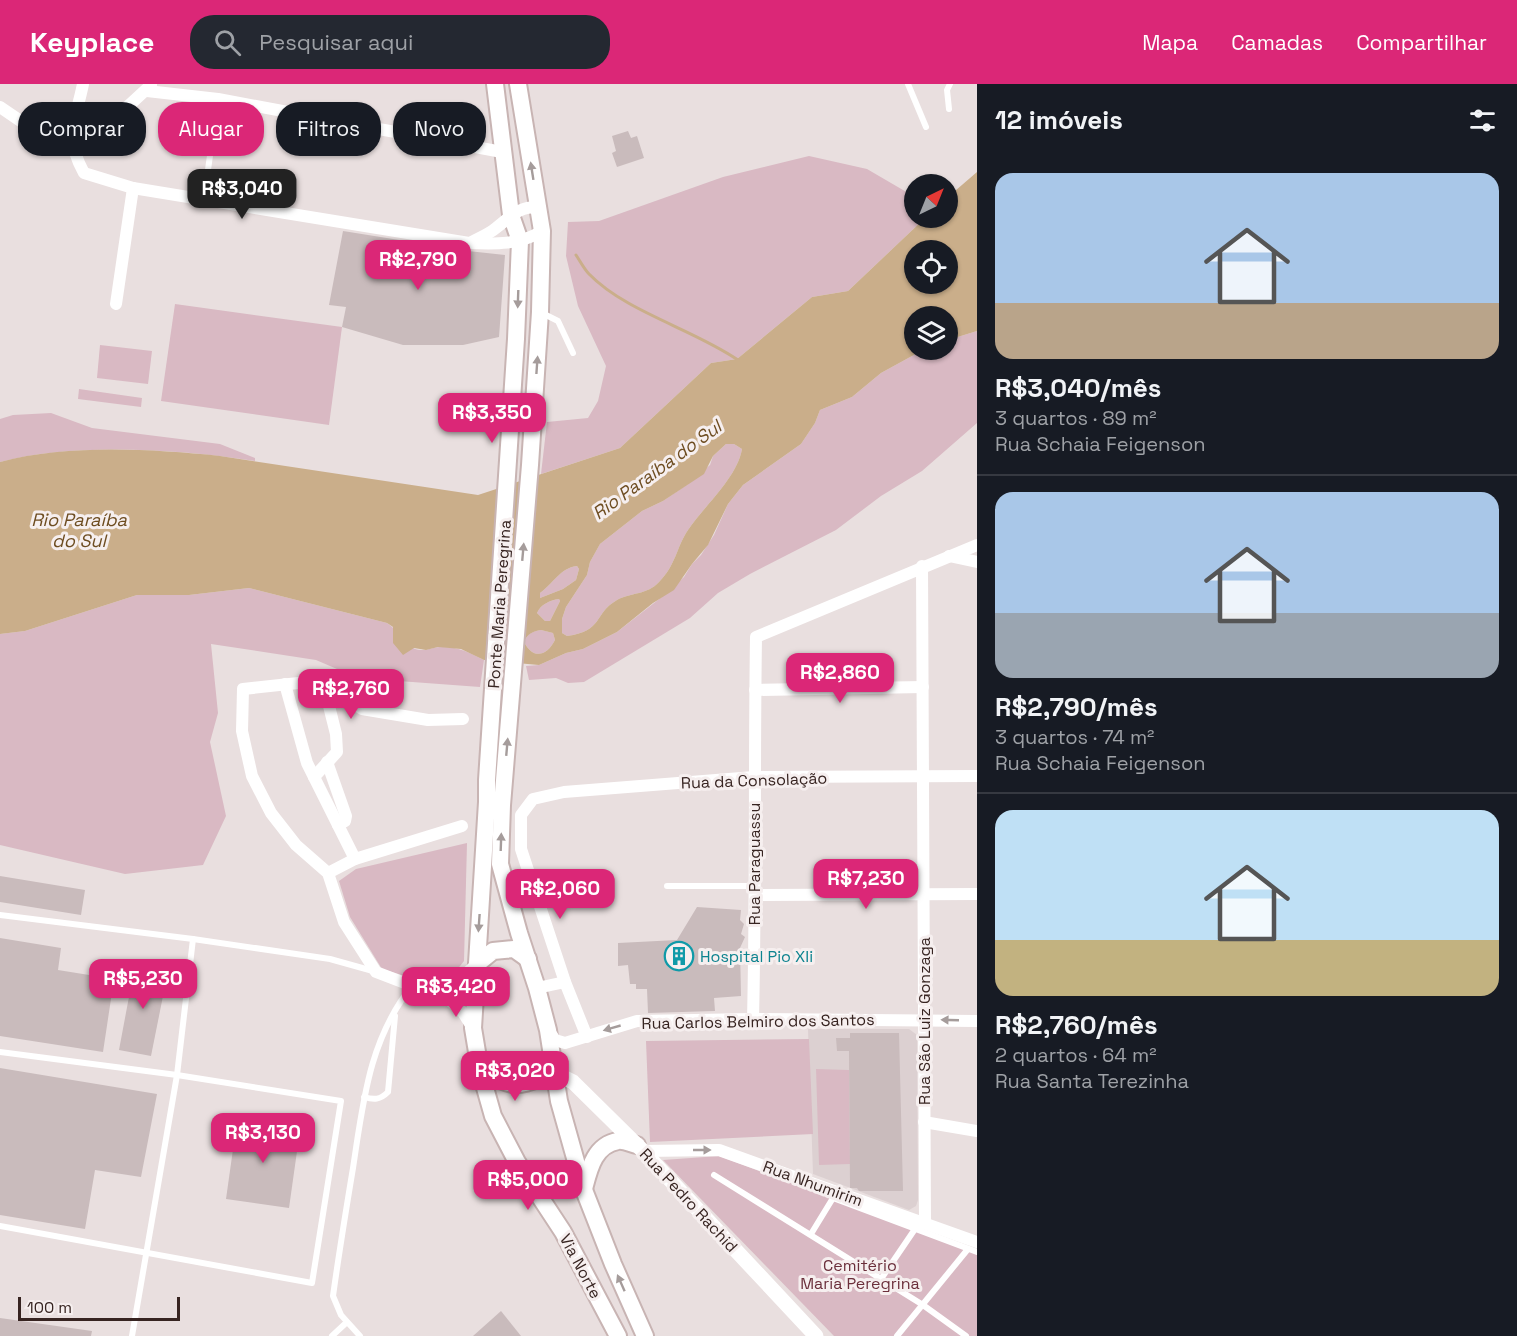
<!DOCTYPE html>
<html lang="pt">
<meta charset="utf-8">
<style>
:root{--surface:#171b24;--page:#242831;--text:#f1f3f6;--muted:#9ea1a6;--line:#363941;--accent:#db2777}
body{margin:0;font-family:"Space Grotesk",sans-serif;background:var(--page);color:var(--text);height:100vh;display:flex;flex-direction:column;font-size:22px;white-space:nowrap}
*{box-sizing:border-box;margin:0}
p{font-size:20px;color:var(--muted)}
.icon{flex:none;width:33px;height:33px;fill:none;stroke:currentColor;stroke-width:2;stroke-linecap:round;stroke-linejoin:round}
.map{position:relative;flex:1;overflow:hidden}
.panel{display:flex;flex-direction:column;background:var(--surface);width:540px}
.panel>*{flex:none}
.hud{position:absolute;left:18px;top:18px;width:570px;height:54px;display:flex;gap:12px}
.needle{width:39px;rotate:43deg}
.fabs{position:absolute;left:904px;top:90px;display:grid;gap:12px}
.fabs a{display:grid;place-items:center;width:54px;height:54px;border-radius:50%;background:var(--surface);box-shadow:0 2px 4px #0004;font-size:30px}
.scale{position:absolute;left:18px;bottom:15px;width:162px;box-sizing:border-box;padding-left:6px;border:3px solid #372421;border-top:0;font-size:16px;line-height:21px;white-space:nowrap;color:#372421;-webkit-text-stroke:4px #f6efef;paint-order:stroke}
.price{position:absolute;translate:-50% -51px;padding:0 14px;border-radius:12px;background:var(--accent);color:#fff;font-size:20px;line-height:39px;filter:drop-shadow(0 2px 3px #0008)}
.price::after{content:'';position:absolute;left:50%;top:36px;width:18px;height:14px;margin-left:-9px;background:inherit;clip-path:polygon(0 0,100% 0,50% 100%)}
.price.active{background:#222;color:#fff}
ul{padding:0;list-style:none}
li{display:grid;align-content:center;gap:12px;height:318px;padding:0 18px}
li+li{border-top:2px solid var(--line)}
li span{display:grid;place-items:center;height:186px;border-radius:18px;color:#555}
li>.icon{margin-inline-start:auto}
span .icon{width:108px;height:108px;fill:#fffc;stroke-width:1}
li b{font-size:26px}
h2{display:flex;justify-content:space-between;align-items:center;height:72px;padding:0 18px;font-size:26px}
.tag{padding:0 21px;border-radius:24px;background:var(--surface);box-shadow:0 2px 4px #0004;font-size:21px;line-height:54px}
.tag.active{background:var(--accent);color:#fff}
header{display:flex;align-items:center;gap:36px;box-sizing:border-box;height:84px;padding:0 30px;background:var(--accent);color:#fff}
header strong{font-size:28px}
nav{display:flex;gap:33px;margin-inline-start:auto;font-size:21px}
.search{width:420px;height:54px;background:var(--page);display:flex;align-items:center;gap:15px;box-sizing:border-box;padding:0 21px;border-radius:24px;color:var(--muted);font-size:22px}
main{display:flex;flex:1;min-height:0}
.map>svg:first-child{display:block}
.built{fill:#dcd0d1}
.green{fill:#d9b9c3}
.water{fill:#caae8a;fill-rule:evenodd}
.lines{fill:none;stroke-linecap:round;stroke-linejoin:round}
.stream{stroke:#caae8a;stroke-width:3}
.building{fill:#c9bbbc}
.secondary-casing{stroke:#c8b4b3;stroke-width:20}
.service{stroke:#fff;stroke-width:6}
.minor{stroke:#fff;stroke-width:12}
.tertiary{stroke:#fff;stroke-width:15}
.secondary{stroke:#fff;stroke-width:16}
.oneway{fill:#a59c9b}
.labels{text-anchor:middle;stroke-width:6;stroke-linejoin:round;paint-order:stroke}
.street-label{font-size:16px;fill:#372421;stroke:#f6efef}
.culture-label{font-size:16px;fill:#0d838f;stroke:#f6efef;text-anchor:start}
.park-label{font-size:16px;fill:#6b2f3b;stroke:#f6efef}
.water-label{font-size:18px;font-style:italic;fill:#6e4d21;stroke:#f6efef}
</style>
<header>
<strong>Keyplace</strong>
<div class="search"><svg class="icon" aria-label="search" viewBox="0 0 24 24"><circle cx="10" cy="10" r="6"/><path d="M15 15l6 6"/></svg>Pesquisar aqui</div>
<nav><a>Mapa</a><a>Camadas</a><a>Compartilhar</a></nav>
</header>
<main>
<div class="map">
<svg width="977" height="1252" viewBox="0 0 977 1252">
<rect width="100%" height="100%" fill="#e9dfdf"/>
<!-- built -->
<polygon class="built" points="808,945 909,945 917,951 918,1116 916,1122 909,1126 813,1090"/>
<!-- green -->
<g class="green">
<polygon points="809,72 867,85 915,113 915,134 925,134 848,207 812,213 737,275 711,279 620,364 541,390 547,338 588,334 598,317 606,282 578,222 566,172 568,138 599,137 723,93"/>
<polygon points="175,220 342,243 329,341 161,317"/>
<polygon points="977,247 977,339 922,387 881,412 836,446 750,490 718,509 690,534 584,598 568,599 556,594 529,596 526,582 539,581 566,569 583,565 617,548 663,512 684,493 692,480 701,471 714,451 728,420 743,401 801,360 815,339 820,326 852,313 881,289 923,266 948,266 948,256"/>
<polygon points="100,261 152,267 148,300 97,294"/>
<polygon points="79,305 142,314 141,323 78,315"/>
<path d="M 51,329 L 92,344 L 220,360 L 255,374 L 255,377 C 180,365 74,358 0,378 L 0,335 L 13,331 Z"/>
<path d="M 726,360 L 734,360 L 742,365 C 737,394 704,422 688,446 C 676,464 676,481 659,498 C 647,511 632,508 617,516 C 593,530 604,547 567,552 L 562,549 L 562,535 L 566,523 L 587,491 L 590,478 L 600,460 L 642,427 L 663,417 L 688,400 L 710,381 L 713,372 Z"/>
<path d="M 577,482 L 579,485 L 576,496 L 563,505 L 540,514 L 540,509 C 553,500 560,484 577,482 Z"/>
<path d="M 249,504 L 387,539 C 397,545 405,561 415,565 C 424,568 431,564 439,563 C 457,562 469,568 484,576 L 480,603 L 358,594 L 316,576 L 211,560 L 218,629 L 210,658 L 226,732 L 203,781 L 125,790 L 0,761 L 0,550 L 25,547 L 137,511 L 189,511 Z"/>
<path d="M 559,515 L 560,517 L 550,537 L 545,537 L 537,529 C 540,521 550,516 559,515 Z"/>
<path d="M 541,546 L 553,549 L 555,556 C 547,572 533,576 524,558 C 527,550 532,547 541,546 Z"/>
<polygon points="467,759 464,877 452,892 428,899 382,885 350,833 339,797 356,785"/>
<polygon points="809,955 813,1050 650,1058 646,957"/>
<polygon points="816,985 849,986 850,1080 819,1081"/>
<polygon points="719,1072 977,1168 977,1252 834,1252 663,1076"/>
</g>
<!-- water -->
<path class="water" d="M 977,88 L 977,247 L 948,256 L 948,232 L 915,232 L 915,266 L 923,266 L 881,289 L 852,313 L 820,326 L 815,339 L 801,360 L 743,401 L 728,420 L 708,461 L 692,480 L 674,506 L 653,519 L 617,548 L 583,565 L 566,569 L 539,581 L 484,576 L 461,565 L 438,563 L 426,566 L 414,564 L 403,571 L 393,559 L 393,543 L 387,539 L 249,504 L 189,511 L 137,511 L 25,547 L 0,550 L 0,378 C 68,360 150,365 220,372 L 478,411 L 620,364 L 711,279 L 737,275 L 812,213 L 848,207 L 925,134 L 948,134 L 948,113 ZM 915,166 L 948,166 L 948,200 L 915,200 ZM 726,360 L 734,360 L 742,365 C 737,394 704,422 688,446 C 676,464 676,481 659,498 C 647,511 632,508 617,516 C 593,530 604,547 567,552 L 562,549 L 562,535 L 566,523 L 587,491 L 590,478 L 600,460 L 642,427 L 663,417 L 704,390 L 713,372 ZM 577,482 L 579,485 L 576,496 L 563,505 L 540,514 L 540,509 C 553,500 560,484 577,482 ZM 559,515 L 560,517 L 550,537 L 545,537 L 537,529 C 540,521 550,516 559,515 ZM 541,546 L 553,549 L 555,556 C 547,572 533,576 524,558 C 527,550 533,547 541,546 Z"/>
<g class="lines">
<!-- stream -->
<path class="stream" d="M 576,171 C 580,177 584,185 589,190 C 626,228 693,245 738,276"/>
</g>
<!-- building -->
<g class="building">
<polygon points="628,47 631,54 637,52 644,74 617,83 612,69 616,67 612,52"/>
<polygon points="343,147 468,167 505,171 499,253 463,261 403,261 342,243 346,223 329,221"/>
<polygon points="0,792 85,806 81,831 0,818"/>
<polygon points="697,823 741,826 740,836 744,840 741,850 745,853 740,864 741,912 714,914 715,927 648,929 647,905 636,905 636,900 630,900 628,881 618,882 618,859 677,856"/>
<polygon points="0,854 61,864 58,886 114,895 103,968 0,952"/>
<polygon points="135,881 168,887 151,972 119,966"/>
<polygon points="850,949 899,949 903,1107 859,1107 857,1104 850,1104 849,967 837,967 836,954 850,954"/>
<polygon points="0,984 157,1010 141,1093 95,1086 85,1145 0,1131"/>
<polygon points="237,1037 300,1046 289,1124 226,1115"/>
<polygon points="501,1227 521,1252 473,1252"/>
<polygon points="0,1234 92,1247 91,1252 0,1252"/>
</g>
<g class="lines">
<!-- secondary casing -->
<g class="secondary-casing">
<g id="secondary">
<polyline points="495,0 511,131 520,157 516,255 487,696 487,718 473,944 480,986 493,1032 517,1078 563,1148 618,1252"/>
<polyline points="518,0 542,147 540,228 530,381 502,721 500,780 519,849 537,904 548,946 559,1017 584,1106 613,1180 645,1252"/>
<polyline points="477,880 493,867 514,865 528,875"/>
<path d="M 480,986 C 518,1006 515,1003 555,989"/>
<path d="M 584,1105 C 589,1086 594,1061 618,1057 C 623,1056 632,1060 637,1061"/>
</g>
</g>
<!-- service -->
<g class="service">
<polyline points="908,0 926,43"/>
<polyline points="949,25 947,6 950,0"/>
<polyline points="204,114 218,15"/>
<polyline points="542,229 558,237 573,269"/>
<polyline points="667,802 754,802"/>
<polyline points="0,831 193,855 330,875 373,887"/>
<polyline points="0,968 177,991 341,1017 312,1199 0,1142"/>
<path d="M 364,1013 C 374,1016 380,1016 388,1008 L 395,932"/>
<polyline points="714,1091 923,1221 966,1252"/>
<polyline points="811,1150 833,1114 977,1168"/>
<polyline points="881,1195 915,1145"/>
<polyline points="132,1252 177,991 193,855"/>
<polyline points="332,1252 347,1238"/>
<path d="M 360,1252 L 341,1231 L 333,1212 C 339,1169 346,1126 353,1084 C 363,1019 369,955 412,902"/>
<polyline points="897,1252 968,1165"/>
</g>
<!-- minor -->
<g class="minor">
<path d="M 83,0 C 75,40 63,50 84,89 L 133,104 L 469,159 C 495,160 520,161 542,147"/>
<polyline points="147,7 218,15 502,68"/>
<polyline points="0,23 22,38 44,45 71,47 112,37 151,1"/>
<path d="M 470,159 C 479,154 489,150 496,144 C 512,132 517,123 538,123"/>
<polyline points="116,220 133,104"/>
<polyline points="949,472 977,478"/>
<polyline points="922,482 925,1139"/>
<polyline points="285,600 307,679 355,775"/>
<polyline points="755,606 923,603"/>
<polyline points="463,635 428,636 362,625 317,597 243,605 242,647 252,692 271,729 296,761 328,789 344,838 376,888 449,916 462,927 473,944"/>
<polyline points="327,678 346,732 345,737 338,741"/>
<polyline points="314,693 337,668 336,650 324,602"/>
<polyline points="328,789 355,775 462,742"/>
<polyline points="756,811 977,810"/>
<polyline points="537,904 565,898"/>
<path d="M 425,905 C 453,902 457,898 477,880"/>
<path d="M 753,935 C 756,808 754,681 756,553 L 977,461"/>
<polyline points="549,947 555,956 565,959 637,937 753,935 977,937"/>
<polyline points="587,953 565,898 521,765 521,731 533,715 564,708 754,693 977,692"/>
<polyline points="924,1038 977,1047"/>
<polyline points="643,1067 719,1066 977,1158"/>
</g>
<!-- tertiary -->
<polyline class="tertiary" points="555,989 573,998 643,1067 816,1252"/>
<!-- secondary -->
<use href="#secondary" class="secondary"/>
</g>
<!-- one-way arrows -->
<defs><path id="oneway-solid" d="M-6-.8H1V-3.2L6.5 0L1 3.2V.8H-6Z" transform="scale(1.5)"/></defs>
<g class="oneway">
<use href="#oneway-solid" transform="translate(532 87) rotate(-99)"/>
<use href="#oneway-solid" transform="translate(518 215) rotate(92)"/>
<use href="#oneway-solid" transform="translate(537 281) rotate(-86)"/>
<use href="#oneway-solid" transform="translate(523 468) rotate(-85)"/>
<use href="#oneway-solid" transform="translate(507 663) rotate(-85)"/>
<use href="#oneway-solid" transform="translate(501 758) rotate(-88)"/>
<use href="#oneway-solid" transform="translate(479 839) rotate(94)"/>
<use href="#oneway-solid" transform="translate(950 936) rotate(-178)"/>
<use href="#oneway-solid" transform="translate(612 944) rotate(164)"/>
<use href="#oneway-solid" transform="translate(702 1066)"/>
<use href="#oneway-solid" transform="translate(621 1199) rotate(-114)"/>
</g>
<!-- icons -->
<defs>
<g id="building-ring" transform="scale(1.5)"><circle r="9.5" fill="#f6efef" stroke="#0f9aa8" stroke-width="1.5"/><path d="M-4-6H4V6H1V3H-1V6H-4ZM-2.5-4.3h1.7v1.8h-1.7ZM.8-4.3h1.7v1.8H.8ZM-2.5-1h1.7V.8h-1.7ZM.8-1h1.7V.8H.8Z" fill="#0f9aa8"/></g>
</defs>
<g fill-rule="evenodd">
<use href="#building-ring" x="679" y="872"/>
</g>
<g class="labels">
<!-- street labels -->
<g class="street-label">
<text transform="translate(499 520) rotate(-86)" y="6">Ponte Maria Peregrina</text>
<text transform="translate(754 696) rotate(-2)" y="6">Rua da Consolação</text>
<text transform="translate(754 780) rotate(-90)" y="6">Rua Paraguassu</text>
<text transform="translate(758 937) rotate(-1)" y="6">Rua Carlos Belmiro dos Santos</text>
<text transform="translate(924 937) rotate(-90)" y="6">Rua São Luiz Gonzaga</text>
<text transform="translate(813 1099) rotate(20)" y="6">Rua Nhumirim</text>
<text transform="translate(689 1116) rotate(47)" y="6">Rua Pedro Rachid</text>
<text transform="translate(581 1182) rotate(62)" y="6">Via Norte</text>
</g>
<!-- culture labels -->
<g class="culture-label">
<text x="700" y="878">Hospital Pio XIi</text>
</g>
<!-- park labels -->
<g class="park-label">
<text x="860" y="1187">Cemitério<tspan x="860" dy="18">Maria Peregrina</tspan></text>
</g>
<!-- water labels -->
<g class="water-label">
<text transform="translate(657 386) rotate(-36)" y="6">Rio Paraíba do Sul</text>
<text x="79" y="442">Rio Paraíba<tspan x="79" dy="21">do Sul</tspan></text>
</g>
</g>
</svg>
<div class="fabs">
<a><svg class="needle" viewBox="-14 -14 28 28"><path d="M0-13l5 13h-10z" fill="#e53935"/><path d="M0 13l5-13h-10z" fill="#9ea1a6"/></svg></a>
<a><svg class="icon" aria-label="locate" viewBox="0 0 24 24"><circle cx="12" cy="12" r="6"/><path d="M12 2v4M12 18v4M2 12h4M18 12h4"/></svg></a>
<a><svg class="icon" aria-label="layers" viewBox="0 0 24 24"><path d="M12 4l9 5-9 5-9-5zM3 14l9 5 9-5"/></svg></a>
</div>
<div class="scale">100 m</div>
<b class="price active" style="left:242px;top:136px">R$3,040</b>
<b class="price" style="left:418px;top:207px">R$2,790</b>
<b class="price" style="left:492px;top:360px">R$3,350</b>
<b class="price" style="left:840px;top:620px">R$2,860</b>
<b class="price" style="left:351px;top:636px">R$2,760</b>
<b class="price" style="left:866px;top:826px">R$7,230</b>
<b class="price" style="left:560px;top:836px">R$2,060</b>
<b class="price" style="left:143px;top:926px">R$5,230</b>
<b class="price" style="left:456px;top:934px">R$3,420</b>
<b class="price" style="left:515px;top:1018px">R$3,020</b>
<b class="price" style="left:263px;top:1080px">R$3,130</b>
<b class="price" style="left:528px;top:1127px">R$5,000</b>
<div class="hud">
<a class="tag">Comprar</a>
<a class="tag active">Alugar</a>
<a class="tag">Filtros</a>
<a class="tag">Novo</a>
</div>
</div>
<section class="panel">
<h2>12 imóveis<svg class="icon" aria-label="filters" viewBox="0 0 24 24"><path d="M4 7h16M4 17h16"/><circle cx="9" cy="7" r="2"/><circle cx="15" cy="17" r="2"/></svg></h2>
<ul>
<li><span style="background:linear-gradient(#a9c7e8 70%,#b9a48a 0)"><svg class="icon" aria-label="home" viewBox="0 0 24 24"><path d="M3 11l9-7 9 7M6 9v11h12V9"/></svg></span><div><b>R$3,040/mês</b><p>3 quartos · 89 m²</p><p>Rua Schaia Feigenson</p></div></li>
<li><span style="background:linear-gradient(#a9c7e8 65%,#9aa5b1 0)"><svg class="icon" aria-label="home" viewBox="0 0 24 24"><path d="M3 11l9-7 9 7M6 9v11h12V9"/></svg></span><div><b>R$2,790/mês</b><p>3 quartos · 74 m²</p><p>Rua Schaia Feigenson</p></div></li>
<li><span style="background:linear-gradient(#bfe0f5 70%,#c2b280 0)"><svg class="icon" aria-label="home" viewBox="0 0 24 24"><path d="M3 11l9-7 9 7M6 9v11h12V9"/></svg></span><div><b>R$2,760/mês</b><p>2 quartos · 64 m²</p><p>Rua Santa Terezinha</p></div></li>
</ul>
</section>
</main>
